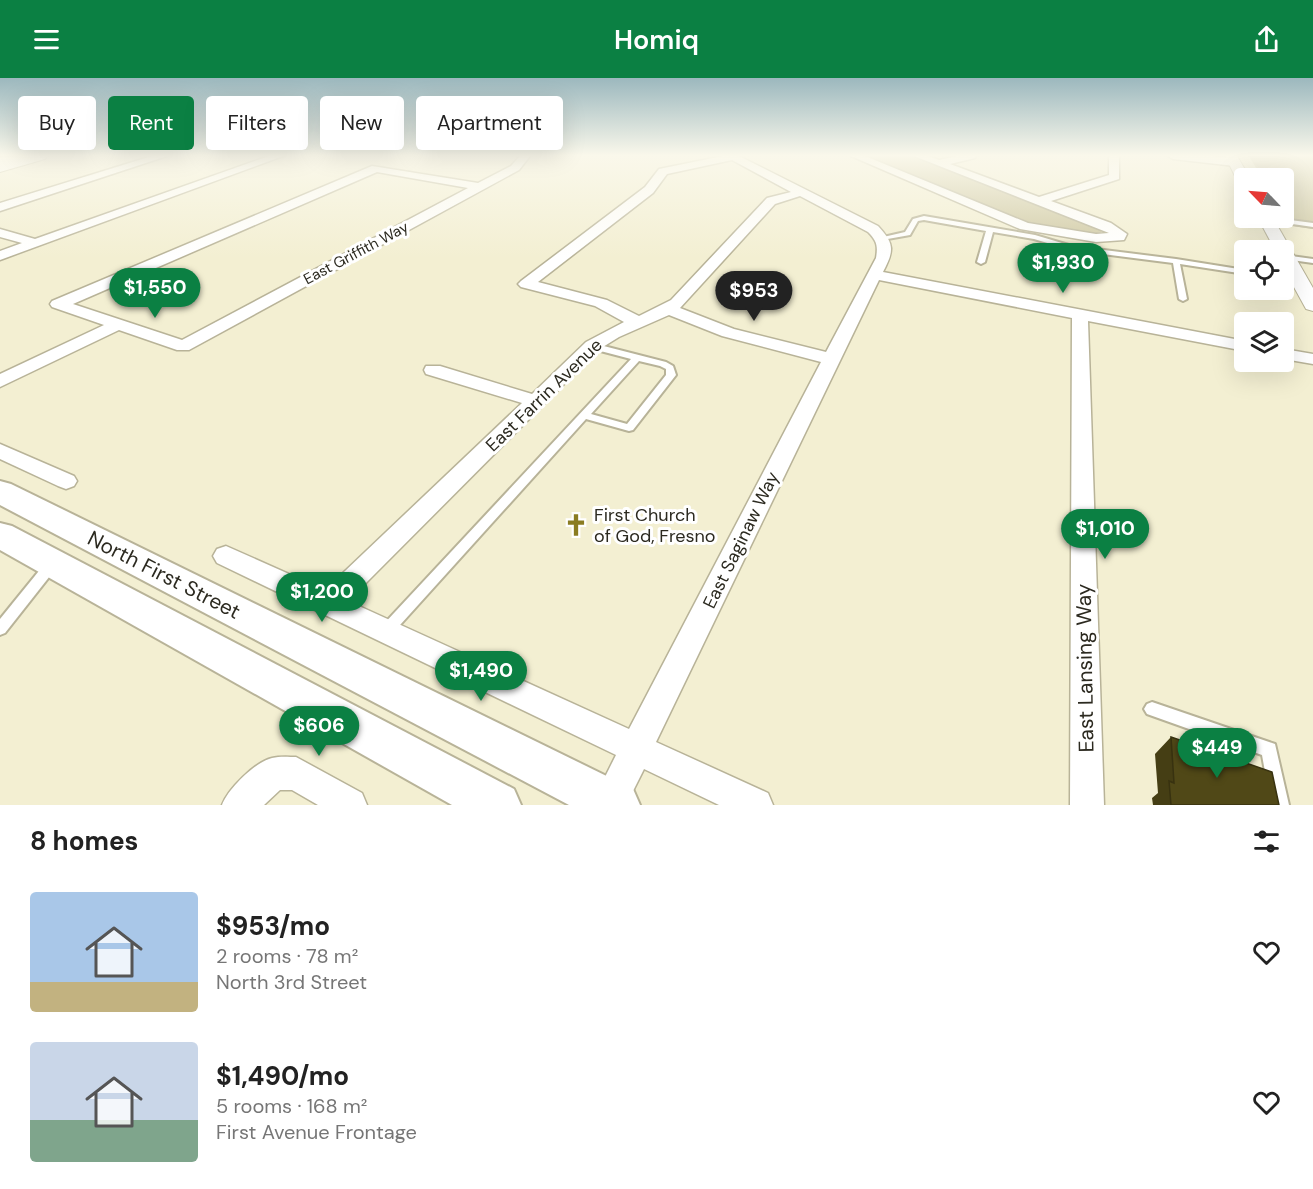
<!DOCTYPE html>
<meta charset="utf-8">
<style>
:root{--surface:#fff;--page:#f2f2f2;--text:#222;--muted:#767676;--accent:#0b8043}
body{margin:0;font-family:"DM Sans",sans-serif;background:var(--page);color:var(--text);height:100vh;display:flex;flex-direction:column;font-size:22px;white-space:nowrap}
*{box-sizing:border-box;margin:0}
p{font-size:20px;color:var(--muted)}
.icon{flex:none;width:33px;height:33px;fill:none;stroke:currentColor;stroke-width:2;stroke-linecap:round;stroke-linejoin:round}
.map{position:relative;height:727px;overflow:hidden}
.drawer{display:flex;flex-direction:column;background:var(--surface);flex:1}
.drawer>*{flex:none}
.top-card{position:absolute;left:18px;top:18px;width:600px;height:54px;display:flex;gap:12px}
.needle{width:39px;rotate:295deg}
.buttons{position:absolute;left:1234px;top:90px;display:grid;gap:12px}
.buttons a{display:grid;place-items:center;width:60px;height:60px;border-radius:6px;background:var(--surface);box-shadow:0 6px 24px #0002;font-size:30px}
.price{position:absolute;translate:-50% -51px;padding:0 14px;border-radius:21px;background:var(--accent);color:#fff;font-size:20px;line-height:39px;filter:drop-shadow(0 2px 3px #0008)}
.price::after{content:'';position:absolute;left:50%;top:36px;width:18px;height:14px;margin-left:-9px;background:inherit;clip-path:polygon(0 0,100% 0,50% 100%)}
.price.selected{background:#222;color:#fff}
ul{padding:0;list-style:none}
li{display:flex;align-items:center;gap:18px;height:150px;padding:0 30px}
li span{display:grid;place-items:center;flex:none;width:168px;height:120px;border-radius:6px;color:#555}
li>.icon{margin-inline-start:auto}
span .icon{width:72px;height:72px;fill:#fffc;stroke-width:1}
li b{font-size:26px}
h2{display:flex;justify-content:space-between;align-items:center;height:72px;padding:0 30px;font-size:26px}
.pill{padding:0 21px;border-radius:6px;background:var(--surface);box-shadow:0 6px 24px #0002;font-size:21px;line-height:54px}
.pill.selected{background:var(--accent);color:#fff}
header{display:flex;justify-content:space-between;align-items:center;height:78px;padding:0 30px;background:var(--accent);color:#fff;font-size:27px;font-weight:600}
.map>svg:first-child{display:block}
.green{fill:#cec8a2}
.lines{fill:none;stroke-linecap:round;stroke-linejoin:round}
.service-casing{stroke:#b8b398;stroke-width:4}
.minor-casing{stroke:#b8b398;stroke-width:3}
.tertiary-casing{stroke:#b8b398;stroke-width:2}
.secondary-casing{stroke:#b8b398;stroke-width:4}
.primary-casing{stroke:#b8b398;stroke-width:2}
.service{fill:#fff;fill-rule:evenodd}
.minor{fill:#fff;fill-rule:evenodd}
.tertiary{fill:#fff;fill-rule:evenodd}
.secondary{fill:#fff;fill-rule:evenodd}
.primary{fill:#fff;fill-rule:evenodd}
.wall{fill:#453e14}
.building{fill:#504817;stroke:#383210;stroke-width:1.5}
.labels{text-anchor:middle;stroke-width:6;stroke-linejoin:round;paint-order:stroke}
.far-street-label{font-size:15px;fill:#2c2a20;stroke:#fff}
.street-label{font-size:18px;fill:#2c2a20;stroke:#fff}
.poi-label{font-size:18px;fill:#2c2a20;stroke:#fff;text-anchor:start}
.near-street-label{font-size:21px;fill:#2c2a20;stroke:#fff}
</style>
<header><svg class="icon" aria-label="menu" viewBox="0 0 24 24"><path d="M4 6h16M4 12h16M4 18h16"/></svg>Homiq<svg class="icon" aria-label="share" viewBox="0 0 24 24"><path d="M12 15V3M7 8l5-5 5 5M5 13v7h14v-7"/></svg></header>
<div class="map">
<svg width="1313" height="727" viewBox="0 0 1313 727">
<rect width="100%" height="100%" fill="#f3efd2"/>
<!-- green -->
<g class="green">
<polygon points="863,78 911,78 1097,149 1102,154 1092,156 1033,147"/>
<polygon points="1249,78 1313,78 1313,151 1292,148 1284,135 1284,100 1262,100"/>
</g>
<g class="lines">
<!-- service casing -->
<g class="service-casing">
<g id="service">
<polygon points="924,138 1035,157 1072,168 1176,181 1245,192 1245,196 1180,186 1187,221 1183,223 1179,221 1173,185 1071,172 1034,161 993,154 985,184 981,186 977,184 986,153 924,142 918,143 910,157 882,162 879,160 905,154 913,141"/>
<polygon points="1262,140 1275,140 1313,145 1313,149 1265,142"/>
<polygon points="1284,177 1313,181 1313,185 1284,181"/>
<path d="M 592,265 L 666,284 L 673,288 L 676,297 L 633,352 L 629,353 L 586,341 L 391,557 L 386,559 L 381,557 L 379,553 L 381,549 L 631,281 L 589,270 L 588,268 ZM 639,283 L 660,288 L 666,291 L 666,297 L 627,346 L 591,336 Z"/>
<polygon points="52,481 57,483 58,486 57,489 5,555 0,557 0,541 47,483"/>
<polygon points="1152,624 1275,666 1289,727 1271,727 1262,677 1147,636 1144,631 1147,626"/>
</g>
</g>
<!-- minor casing -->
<g class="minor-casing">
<g id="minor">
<polygon points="21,78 20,80 0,85 0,79"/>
<polygon points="152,78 167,78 0,133 0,125"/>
<polygon points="269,78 283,78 0,182 0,173 22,165 0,159 0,151 35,161"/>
<path d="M 520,78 L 530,78 L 519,92 L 189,272 L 177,272 L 119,252 L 0,309 L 0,296 L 104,247 L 52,229 L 50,226 L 52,223 L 372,88 L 478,105 L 511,88 ZM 377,94 L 468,110 L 182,262 L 73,226 Z"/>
<path d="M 723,78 L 739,78 L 878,148 C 895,166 894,173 883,194 L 1245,263 L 1245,273 L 1088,243 L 1104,727 L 1070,727 L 1072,240 L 879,202 L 656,664 L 768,715 L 773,727 L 719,727 L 644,691 L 626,727 L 591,727 L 616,677 L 217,485 L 213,478 L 217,471 L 226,468 L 325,512 L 522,325 L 426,296 L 424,292 L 426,288 L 440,288 L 532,316 L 586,264 L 624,244 L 595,228 L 521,209 L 518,206 L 521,203 L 645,109 L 659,91 ZM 732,82 L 791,114 L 767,120 L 671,222 L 639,238 L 607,222 L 538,204 L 653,115 L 667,96 ZM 800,118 L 868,154 C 877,163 878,168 876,180 L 826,274 L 734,251 L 680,230 L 775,126 ZM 669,237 L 722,258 L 821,284 L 629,651 L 348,523 L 598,272 L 619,259 Z"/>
<polygon points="851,78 865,78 1028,145 1096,156 1109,155 914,78 928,78 939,82 957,78 976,78 975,80 950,86 1039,119 1109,97 1109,78 1119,78 1119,101 1051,123 1111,145 1127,156 1124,162 1096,164 1020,151"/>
<path d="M 1168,78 C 1185,78 1228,75 1240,85 L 1235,88 L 1173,81 Z"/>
<polygon points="1284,271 1313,276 1313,286 1284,281"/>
<polygon points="0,366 74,398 77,403 74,408 66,411 58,408 0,381"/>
<path d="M 296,679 L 362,715 L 367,727 L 318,727 L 292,712 L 280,712 L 264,727 L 222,727 C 228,711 255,684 272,680 C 280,678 289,679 296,679 Z"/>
</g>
</g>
<!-- tertiary casing -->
<g class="tertiary-casing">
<g id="tertiary">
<polygon points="1225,78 1237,78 1250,100 1245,100 1245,108 1238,104"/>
<polygon points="1258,140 1273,140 1313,210 1313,233 1306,231 1284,191 1284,172 1275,172"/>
</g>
</g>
<!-- secondary casing -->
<g class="secondary-casing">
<g id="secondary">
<polygon points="0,403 11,406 633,711 640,727 569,727 0,427"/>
<polygon points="0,445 12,448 514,711 521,727 452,727 0,472"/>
</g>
</g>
<!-- primary casing -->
<g class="primary-casing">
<polygon id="primary" points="22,78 47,78 45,81 0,94 0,84"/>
</g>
<!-- service -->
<use href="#service" class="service"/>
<!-- minor -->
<use href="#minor" class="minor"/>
<!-- tertiary -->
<use href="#tertiary" class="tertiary"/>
<!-- secondary -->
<use href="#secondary" class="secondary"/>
<!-- primary -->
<use href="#primary" class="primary"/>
</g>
<!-- wall -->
<polygon class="wall" points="1171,659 1279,727 1153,727 1152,720 1158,715 1155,676"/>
<!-- building -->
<polygon class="building" points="1171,659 1272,694 1279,727 1171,727 1169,703 1174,705"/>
<!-- sky -->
<linearGradient id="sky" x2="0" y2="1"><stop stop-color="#9cb8be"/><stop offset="0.43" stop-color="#faf8eb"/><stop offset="1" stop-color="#faf8eb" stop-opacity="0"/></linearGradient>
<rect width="1313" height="180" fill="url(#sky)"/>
<!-- icons -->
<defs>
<g id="church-bare" transform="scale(1.8)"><path d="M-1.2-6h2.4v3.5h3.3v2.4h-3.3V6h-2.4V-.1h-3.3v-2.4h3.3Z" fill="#8a7c22" stroke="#fff" stroke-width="2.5" paint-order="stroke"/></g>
</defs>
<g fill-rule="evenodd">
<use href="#church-bare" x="576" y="447"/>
</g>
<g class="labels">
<!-- far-street labels -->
<g class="far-street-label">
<text transform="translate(356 175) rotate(-28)" y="5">East Griffith Way</text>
</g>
<!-- street labels -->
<g class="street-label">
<text transform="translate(544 317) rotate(-44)" y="6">East Farrin Avenue</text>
<text transform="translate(741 462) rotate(-64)" y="6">East Saginaw Way</text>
</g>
<!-- poi labels -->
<g class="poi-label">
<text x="594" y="443">First Church<tspan x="594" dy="21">of God, Fresno</tspan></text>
</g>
<!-- near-street labels -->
<g class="near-street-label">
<text transform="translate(164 497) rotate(27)" y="7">North First Street</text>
<text transform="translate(1085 590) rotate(-91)" y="7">East Lansing Way</text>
</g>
</g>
</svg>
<div class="buttons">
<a><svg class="needle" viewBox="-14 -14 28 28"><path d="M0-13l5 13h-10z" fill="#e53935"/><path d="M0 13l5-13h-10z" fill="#767676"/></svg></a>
<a><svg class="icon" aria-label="locate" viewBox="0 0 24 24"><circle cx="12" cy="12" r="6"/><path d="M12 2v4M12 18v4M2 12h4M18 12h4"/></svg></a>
<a><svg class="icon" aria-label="layers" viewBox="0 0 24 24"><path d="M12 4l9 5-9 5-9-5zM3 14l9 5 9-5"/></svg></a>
</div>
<b class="price" style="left:1063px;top:216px">$1,930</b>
<b class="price" style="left:155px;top:241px">$1,550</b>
<b class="price selected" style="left:754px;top:244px">$953</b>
<b class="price" style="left:1105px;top:482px">$1,010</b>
<b class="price" style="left:322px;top:545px">$1,200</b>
<b class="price" style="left:481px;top:624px">$1,490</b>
<b class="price" style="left:319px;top:679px">$606</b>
<b class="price" style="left:1217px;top:701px">$449</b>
<div class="top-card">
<a class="pill">Buy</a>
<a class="pill selected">Rent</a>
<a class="pill">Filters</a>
<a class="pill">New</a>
<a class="pill">Apartment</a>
</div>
</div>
<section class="drawer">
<h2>8 homes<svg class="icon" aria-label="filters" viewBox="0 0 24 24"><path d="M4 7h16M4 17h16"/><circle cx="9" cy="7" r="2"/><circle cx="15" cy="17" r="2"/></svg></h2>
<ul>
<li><span style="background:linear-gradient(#a9c7e8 75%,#c2b280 0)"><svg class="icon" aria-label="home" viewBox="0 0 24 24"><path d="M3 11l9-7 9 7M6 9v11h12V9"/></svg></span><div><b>$953/mo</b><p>2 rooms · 78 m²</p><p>North 3rd Street</p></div><svg class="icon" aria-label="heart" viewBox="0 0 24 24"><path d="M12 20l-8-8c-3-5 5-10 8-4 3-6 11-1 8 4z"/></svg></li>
<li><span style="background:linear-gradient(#c9d6e8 65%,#7fa58c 0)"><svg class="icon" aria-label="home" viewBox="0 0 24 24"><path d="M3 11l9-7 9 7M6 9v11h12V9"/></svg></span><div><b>$1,490/mo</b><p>5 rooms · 168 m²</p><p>First Avenue Frontage</p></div><svg class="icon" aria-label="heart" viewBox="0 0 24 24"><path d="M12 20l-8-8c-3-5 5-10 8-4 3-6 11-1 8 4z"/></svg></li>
</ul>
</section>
